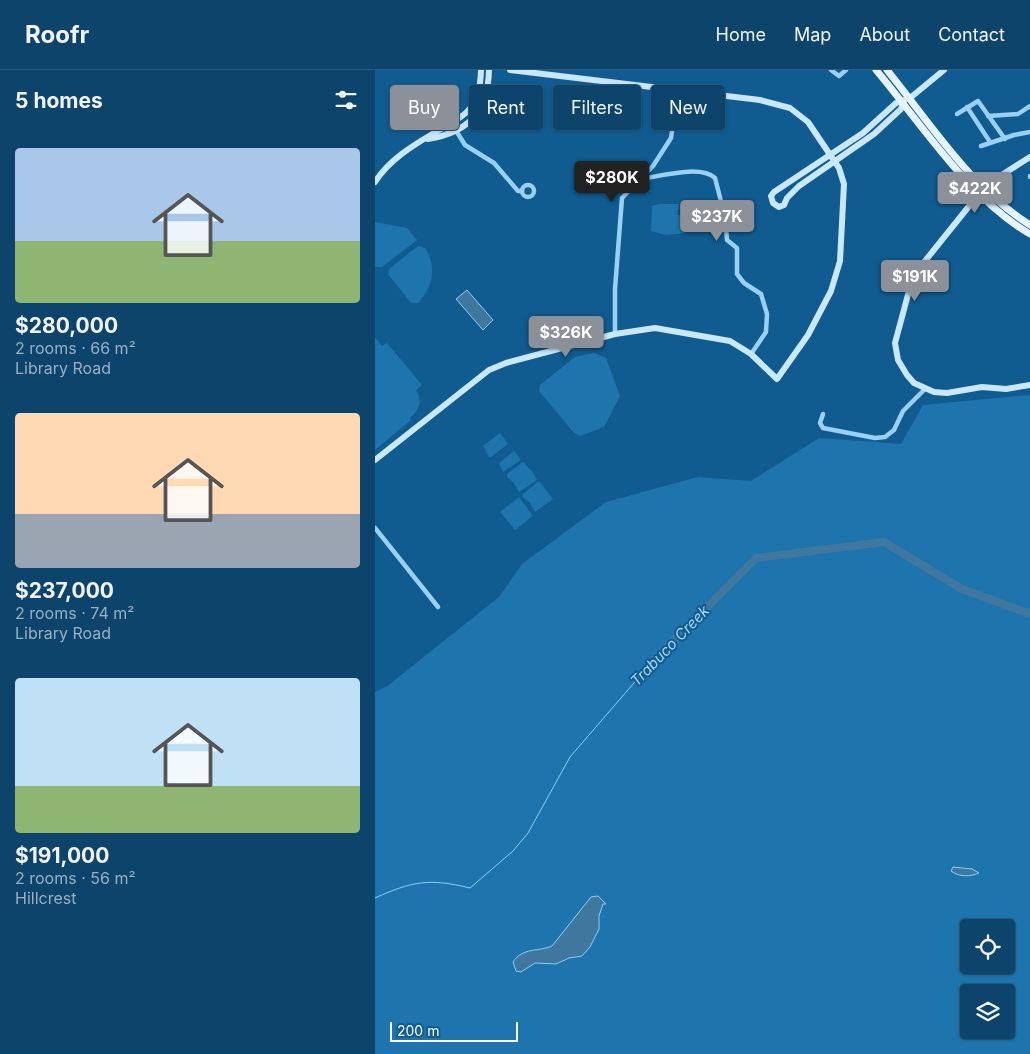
<!DOCTYPE html>
<meta charset="utf-8">
<style>
:root{--surface:#0c446c;--page:#154b72;--text:#f1f3f6;--muted:#9ab0c2;--line:#2c5c7f;--accent:#8c9099}
body{margin:0;font-family:Inter,sans-serif;background:var(--page);color:var(--text);height:100vh;display:flex;flex-direction:column;font-size:19px;white-space:nowrap}
*{box-sizing:border-box;margin:0}
p{font-size:16px;color:var(--muted)}
.icon{flex:none;width:28px;height:28px;fill:none;stroke:currentColor;stroke-width:2;stroke-linecap:round;stroke-linejoin:round}
.map{position:relative;flex:1;overflow:hidden}
.details{display:flex;flex-direction:column;background:var(--surface);width:375px}
.details>*{flex:none}
.banner{position:absolute;left:15px;top:15px;width:475px;height:45px;display:flex;gap:10px}
.fabs{position:absolute;left:585px;top:849px;display:grid;gap:10px}
.fabs a{display:grid;place-items:center;width:55px;height:55px;border-radius:5px;background:var(--surface);box-shadow:0 1px 4px #0004,0 0 0 1px var(--line);font-size:25px}
.scale{position:absolute;left:15px;bottom:12px;width:128px;box-sizing:border-box;padding-left:5px;border:2px solid #fff;border-top:0;font-size:14px;line-height:18px;white-space:nowrap;color:#fff;-webkit-text-stroke:4px #105b90;paint-order:stroke}
.price{position:absolute;translate:-50% -42px;padding:0 11px;border-radius:5px;background:var(--accent);color:#fff;font-size:16px;line-height:32px;filter:drop-shadow(0 1px 2px #0008)}
.price::after{content:'';position:absolute;left:50%;top:30px;width:15px;height:11px;margin-left:-8px;background:inherit;clip-path:polygon(0 0,100% 0,50% 100%)}
.price.active{background:#222;color:#fff}
ul{padding:0;list-style:none}
li{display:grid;align-content:center;gap:10px;height:265px;padding:0 15px}
li span{display:grid;place-items:center;height:155px;border-radius:5px;color:#555}
li>.icon{margin-inline-start:auto}
span .icon{width:90px;height:90px;fill:#fffc;stroke-width:1}
li b{font-size:21px}
h2{display:flex;justify-content:space-between;align-items:center;height:60px;padding:0 15px;font-size:21px}
.tag{padding:0 18px;border-radius:5px;background:var(--surface);box-shadow:0 1px 4px #0004,0 0 0 1px var(--line);font-size:18px;line-height:45px}
.tag.active{background:var(--accent);color:#fff}
header{display:flex;align-items:center;gap:30px;box-sizing:border-box;height:70px;padding:0 25px;background:var(--surface);border-bottom:1px solid var(--line)}
header strong{font-size:24px}
nav{display:flex;gap:28px;margin-inline-start:auto;font-size:18px}
main{display:flex;flex:1;min-height:0}
.map>svg:first-child{display:block}
.green{fill:#1e75ae;fill-rule:evenodd}
.water{fill:#40779e;stroke:#8bcef7}
.lines{fill:none;stroke-linecap:round;stroke-linejoin:round}
.stream{stroke:#8bcef7;stroke-width:1}
.river{stroke:#40779e;stroke-width:8}
.street{stroke:#9ad0f3;stroke-width:4.5}
.secondary{stroke:#c9e7fd;stroke-width:6}
.primary{stroke:#e6f4ff;stroke-width:7}
.labels{text-anchor:middle;stroke-width:4;stroke-linejoin:round;paint-order:stroke}
.water-label{font-size:15px;font-style:italic;fill:#a6d9fa;stroke:#105b90}
</style>
<header>
<strong>Roofr</strong>
<nav><a>Home</a><a>Map</a><a>About</a><a>Contact</a></nav>
</header>
<main>
<section class="details">
<h2>5 homes<svg class="icon" aria-label="filters" viewBox="0 0 24 24"><path d="M4 7h16M4 17h16"/><circle cx="9" cy="7" r="2"/><circle cx="15" cy="17" r="2"/></svg></h2>
<ul>
<li><span style="background:linear-gradient(#a9c7e8 60%,#8fb573 0)"><svg class="icon" aria-label="home" viewBox="0 0 24 24"><path d="M3 11l9-7 9 7M6 9v11h12V9"/></svg></span><div><b>$280,000</b><p>2 rooms · 66 m²</p><p>Library Road</p></div></li>
<li><span style="background:linear-gradient(#ffd9b3 65%,#9aa5b1 0)"><svg class="icon" aria-label="home" viewBox="0 0 24 24"><path d="M3 11l9-7 9 7M6 9v11h12V9"/></svg></span><div><b>$237,000</b><p>2 rooms · 74 m²</p><p>Library Road</p></div></li>
<li><span style="background:linear-gradient(#bfe0f5 70%,#8fb573 0)"><svg class="icon" aria-label="home" viewBox="0 0 24 24"><path d="M3 11l9-7 9 7M6 9v11h12V9"/></svg></span><div><b>$191,000</b><p>2 rooms · 56 m²</p><p>Hillcrest</p></div></li>
</ul>
</section>
<div class="map">
<svg width="655" height="984" viewBox="0 0 655 984">
<rect width="100%" height="100%" fill="#105b90"/>
<!-- green -->
<g class="green">
<polygon points="284,134 304,134 302,145 311,146 310,163 291,165 276,161 277,136"/>
<polygon points="0,152 32,158 42,170 7,197 0,197"/>
<path d="M 43,176 L 50,178 C 62,197 58,217 43,233 L 36,233 L 13,204 L 14,199 Z"/>
<path d="M 0,267 L 7,276 L 12,273 L 47,315 L 41,320 C 48,331 44,340 35,348 L 36,350 L 0,380 Z"/>
<polygon points="219,283 231,288 245,326 229,357 205,366 199,363 164,321 165,315 200,287"/>
<path d="M 655,325 L 655,984 L 0,984 L 0,622 L 11,617 L 124,527 L 147,494 L 231,432 L 323,407 L 376,411 L 444,368 L 526,374 L 548,335 ZM 594,858 L 631,858 L 631,895 L 594,895 ZM 594,922 L 631,922 L 631,960 L 594,960 Z"/>
<polygon points="125,363 133,374 116,387 114,387 108,376"/>
<polygon points="139,381 146,390 128,402 124,393"/>
<polygon points="148,392 157,401 162,410 144,422 139,413 132,407 132,404"/>
<polygon points="164,411 178,429 160,442 155,433 148,427 148,424"/>
<polygon points="144,427 158,446 140,460 125,442"/>
</g>
<!-- water -->
<g class="water">
<polygon points="92,220 118,250 108,260 81,229"/>
<path d="M 578,797 L 597,799 L 604,803 C 595,807 584,807 576,801 Z"/>
<path d="M 223,826 L 231,834 L 228,834 L 224,846 L 224,859 L 215,877 L 207,886 L 194,888 L 181,894 L 160,893 L 146,902 L 141,901 L 138,892 C 148,877 163,882 177,876 L 216,827 Z"/>
</g>
<g class="lines">
<!-- stream -->
<path class="stream" d="M 0,828 C 38,811 54,808 95,818 L 138,781 L 153,763 L 195,687 L 277,592"/>
<!-- river -->
<polyline class="river" points="277,592 381,488 509,472 587,519 655,544"/>
<!-- street -->
<g class="street">
<polyline points="456,0 464,6 471,0"/>
<polyline points="592,37 615,72"/>
<polyline points="582,44 603,31 630,69"/>
<polyline points="613,46 643,44 655,36"/>
<polyline points="80,59 90,75 119,93 143,121 147,121"/>
<polyline points="606,76 639,65 655,62"/>
<polyline points="655,106 655,107"/>
<path d="M 265,109 C 283,107 325,94 340,108 L 350,147 L 352,170 L 362,178 L 362,204 L 369,213 L 386,224 L 392,244 L 391,262 L 376,284"/>
<circle cx="153" cy="121" r="6"/>
<polyline points="240,264 240,219 247,128 278,96 296,68 303,20"/>
<polyline points="448,344 445,353 448,358 500,368 510,367 519,360 528,341 550,319"/>
<polyline points="0,458 63,537"/>
</g>
<!-- secondary -->
<g class="secondary">
<polyline points="528,32 526,39 499,64 424,116 412,128 409,135 404,137 398,133 396,126 399,122 488,63 521,33 535,28 569,0"/>
<path d="M 53,69 C 94,62 113,42 114,0"/>
<polyline points="655,87 611,115 538,206 520,273 523,290 532,305 539,313 559,322 572,323 607,317 631,319 655,315"/>
<path d="M 0,112 C 14,90 37,76 59,63 C 90,45 105,41 106,0"/>
<polyline points="0,390 114,300 131,293 240,264 280,258 355,271 376,284 402,309 433,265 456,221 465,191 469,114 464,98 433,52 415,38 385,30 135,0"/>
</g>
<!-- primary -->
<g class="primary">
<path d="M 501,0 C 546,53 594,129 655,164"/>
<path d="M 512,0 C 556,54 595,117 655,155"/>
</g>
</g>
<g class="labels">
<!-- water labels -->
<g class="water-label">
<text transform="translate(295 576) rotate(-46)" y="5">Trabuco Creek</text>
</g>
</g>
</svg>
<div class="fabs">
<a><svg class="icon" aria-label="locate" viewBox="0 0 24 24"><circle cx="12" cy="12" r="6"/><path d="M12 2v4M12 18v4M2 12h4M18 12h4"/></svg></a>
<a><svg class="icon" aria-label="layers" viewBox="0 0 24 24"><path d="M12 4l9 5-9 5-9-5zM3 14l9 5 9-5"/></svg></a>
</div>
<div class="scale">200 m</div>
<b class="price active" style="left:237px;top:133px">$280K</b>
<b class="price" style="left:600px;top:144px">$422K</b>
<b class="price" style="left:342px;top:172px">$237K</b>
<b class="price" style="left:540px;top:232px">$191K</b>
<b class="price" style="left:191px;top:288px">$326K</b>
<div class="banner">
<a class="tag active">Buy</a>
<a class="tag">Rent</a>
<a class="tag">Filters</a>
<a class="tag">New</a>
</div>
</div>
</main>
